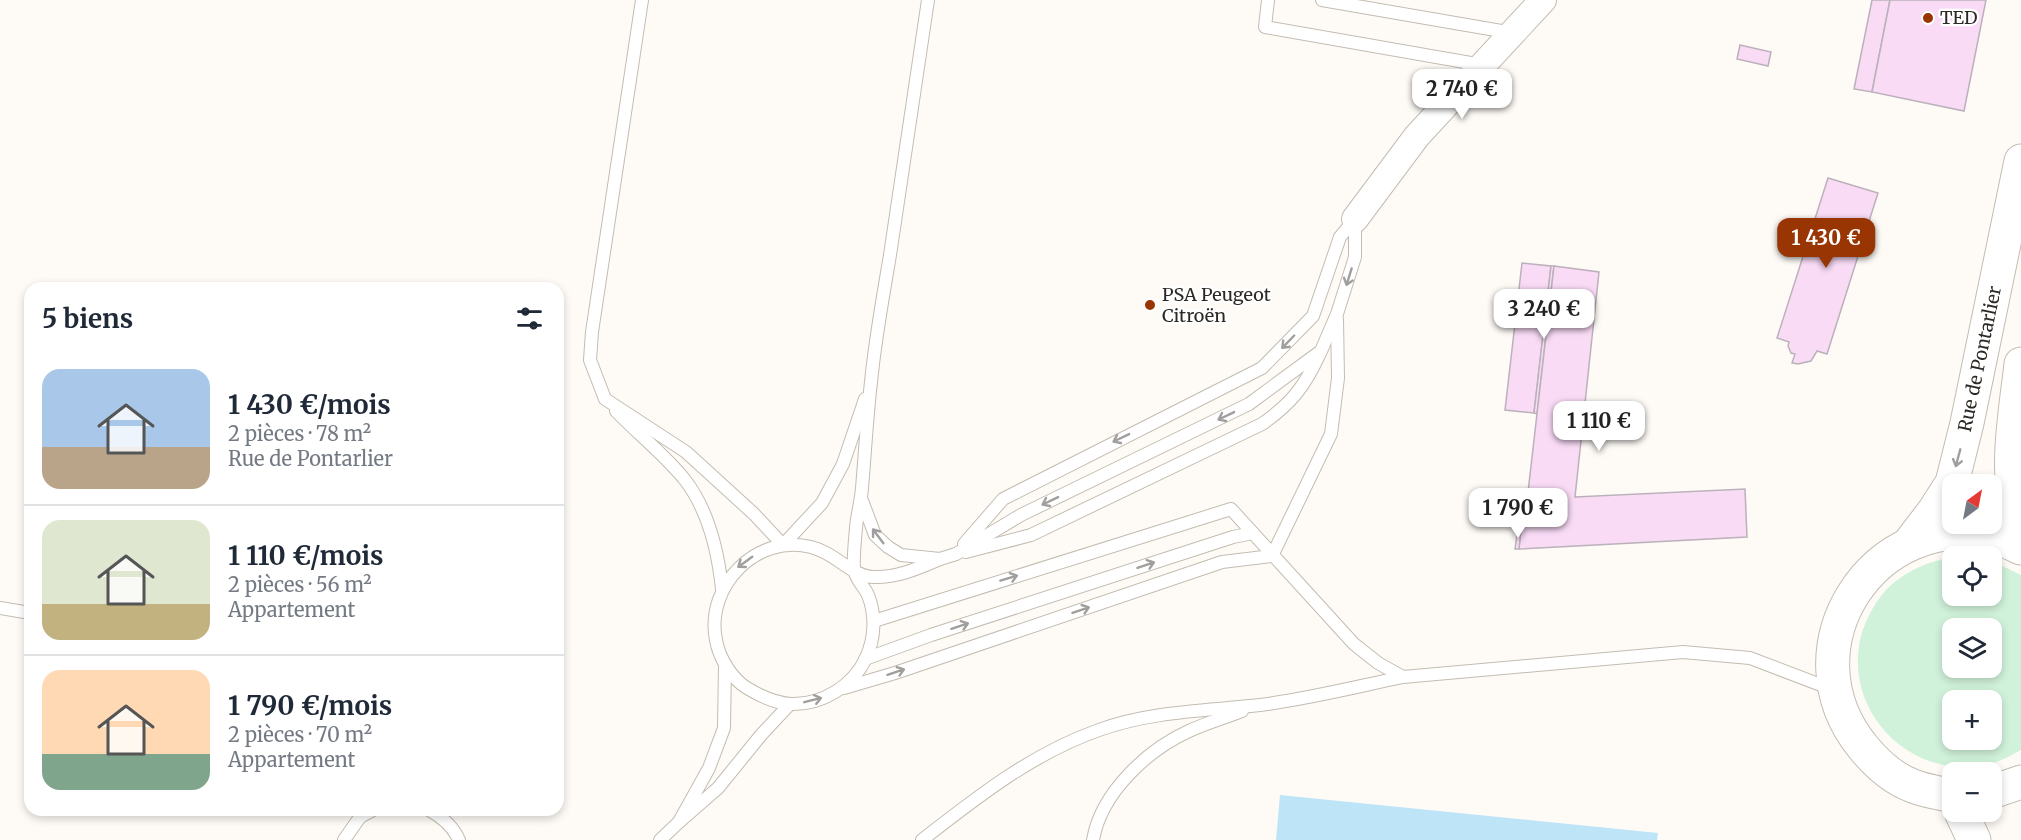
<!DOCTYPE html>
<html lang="fr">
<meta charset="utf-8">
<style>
:root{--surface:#fff;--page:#f6f6f7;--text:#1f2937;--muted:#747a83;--line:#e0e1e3;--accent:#993502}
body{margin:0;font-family:Merriweather,serif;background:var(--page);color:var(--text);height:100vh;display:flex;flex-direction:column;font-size:22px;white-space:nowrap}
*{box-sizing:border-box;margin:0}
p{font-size:20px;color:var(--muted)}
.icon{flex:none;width:33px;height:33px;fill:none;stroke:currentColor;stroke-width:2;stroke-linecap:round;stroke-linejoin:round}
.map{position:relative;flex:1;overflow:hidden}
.panel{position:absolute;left:24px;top:282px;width:540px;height:534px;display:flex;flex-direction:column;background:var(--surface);border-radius:18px;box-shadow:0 3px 9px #0003}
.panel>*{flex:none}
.needle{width:39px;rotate:32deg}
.buttons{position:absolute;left:1942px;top:474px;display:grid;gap:12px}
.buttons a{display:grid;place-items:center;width:60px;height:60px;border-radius:12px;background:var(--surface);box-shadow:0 3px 9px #0003;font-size:30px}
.price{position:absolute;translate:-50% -51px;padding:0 14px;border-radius:12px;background:#fff;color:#222;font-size:20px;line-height:39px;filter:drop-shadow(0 2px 3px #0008)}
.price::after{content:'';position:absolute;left:50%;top:36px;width:18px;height:14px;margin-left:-9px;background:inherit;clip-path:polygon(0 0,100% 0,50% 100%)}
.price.active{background:var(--accent);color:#fff}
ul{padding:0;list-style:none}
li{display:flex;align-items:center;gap:18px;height:150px;padding:0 18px}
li+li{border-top:2px solid var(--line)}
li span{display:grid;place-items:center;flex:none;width:168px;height:120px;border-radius:18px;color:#555}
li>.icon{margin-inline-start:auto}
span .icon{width:72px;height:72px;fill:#fffc;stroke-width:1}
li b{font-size:26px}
h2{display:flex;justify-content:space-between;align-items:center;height:72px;padding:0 18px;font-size:26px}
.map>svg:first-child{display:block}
.green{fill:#d1f2da;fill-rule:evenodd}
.water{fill:#bee5f7}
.building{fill:#f9dbf6;stroke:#bbb1ba;stroke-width:1.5}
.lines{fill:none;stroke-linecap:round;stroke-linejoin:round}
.lane-casing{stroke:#c3bcb1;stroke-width:14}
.street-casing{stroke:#c3bcb1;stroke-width:28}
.primary-casing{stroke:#c3bcb1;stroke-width:35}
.lane{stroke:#fff;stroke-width:12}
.street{stroke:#fff;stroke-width:26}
.primary{stroke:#fff;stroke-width:33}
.oneway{stroke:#a09f9d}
.poi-dot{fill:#993502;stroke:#fff;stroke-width:2}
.labels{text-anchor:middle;stroke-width:4.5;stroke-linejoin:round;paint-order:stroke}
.poi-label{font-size:18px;fill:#2c2925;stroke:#fff;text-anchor:start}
.street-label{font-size:18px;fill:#2c2925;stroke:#fff}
</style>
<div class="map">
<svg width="2021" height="840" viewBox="0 0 2021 840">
<rect width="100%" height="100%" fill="#fefbf7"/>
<!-- green -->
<path class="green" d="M 1953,558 L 1953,596 L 1992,596 L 1992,561 L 2021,575 L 2021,750 C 2009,757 1997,763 1983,766 C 1910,778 1845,713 1860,640 C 1865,620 1875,600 1891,585 C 1909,570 1929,560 1953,558 ZM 1953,628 L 1992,628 L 1992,668 L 1953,668 ZM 1953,700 L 1992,700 L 1992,740 L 1953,740 Z"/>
<!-- water -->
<polygon class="water" points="1280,795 1658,833 1657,840 1276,840"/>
<!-- building -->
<g class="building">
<polygon points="1872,0 1890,0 1872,92 1854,89"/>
<polygon points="1890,0 1986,0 1964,111 1872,92"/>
<polygon points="1740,45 1771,52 1768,66 1737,59"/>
<polygon points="1828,178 1878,193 1827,354 1817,351 1811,361 1798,364 1792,363 1795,354 1791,353 1788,346 1789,342 1777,338"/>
<polygon points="1522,263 1551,266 1534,413 1505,410"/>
<polygon points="1551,266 1554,266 1537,414 1534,413"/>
<polygon points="1554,266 1599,272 1575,497 1745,489 1747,537 1519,549 1521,528 1524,527"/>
<polygon points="1518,528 1521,528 1519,549 1515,549"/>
</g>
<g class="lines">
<!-- lane casing -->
<g class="lane-casing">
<g id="lane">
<polyline points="642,0 592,332 590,360 605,399 686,452 754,514 783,545 822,503 843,464 865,399"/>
<path d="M 928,0 C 916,85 903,170 890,255 C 883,297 875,340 871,382 C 867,417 865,453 862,488 C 861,501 857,515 856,528 C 855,541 853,556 854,569 C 855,579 864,586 868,595 C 876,615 875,638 866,658 C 853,686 822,705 791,704 C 775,703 760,696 747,688 C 732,679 719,658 716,640 C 705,586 757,533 811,547 C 836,553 851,576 873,577 C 897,578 919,568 940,559"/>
<polyline points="1268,0 1265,27 1482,65"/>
<polyline points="1322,0 1513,33"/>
<path d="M 616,411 C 638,434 665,455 685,480 C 709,511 718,551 722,589"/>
<polyline points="861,498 875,535 888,547 901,555 940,559 956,554 1021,515 1249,404 1321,351 1337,314 1355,257 1355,219"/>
<polyline points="964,544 1003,499 1262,368 1313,316 1340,237 1355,219"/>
<path d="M 966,552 L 1031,535 L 1262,424 C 1292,403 1305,386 1320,353"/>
<polyline points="1272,556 1331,434 1338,378 1337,319"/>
<polyline points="0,608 30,613"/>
<polyline points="874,621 1231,509 1354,644 1378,663 1403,677 1683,652 1750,658 1834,690"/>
<polyline points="865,659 931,635 1233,537 1253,533"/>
<polyline points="725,665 724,728 709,768 679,822 718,788 761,735 790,704"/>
<polyline points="844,688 895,673 1222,562 1272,556"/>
<path d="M 429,810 C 442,817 453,826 459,840"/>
<polyline points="344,840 360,817 373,810"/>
<polyline points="660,840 679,822"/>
<path d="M 922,840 C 977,797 1033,753 1099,730 C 1151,711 1206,711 1260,705 C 1308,699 1355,687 1403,677"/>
<path d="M 1093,840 C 1101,793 1147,750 1189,731 C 1206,723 1224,718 1242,711"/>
</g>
</g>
<!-- street casing -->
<g class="street-casing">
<polyline id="street" points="1355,219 1417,136 1543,0"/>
</g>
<!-- primary casing -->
<g class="primary-casing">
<g id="primary">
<path d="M 2021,364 C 2015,417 2003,475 2021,527"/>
<polyline points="1908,545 1934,511 1952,483 1967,423 2021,161"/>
<polyline points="1992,792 2021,782"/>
<path d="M 1953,796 C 1940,793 1925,791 1913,786 C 1894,779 1876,763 1863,747 C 1783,649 1873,507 1996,537 C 2004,539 2013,545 2021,548"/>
<polyline points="1961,812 1974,840"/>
</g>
</g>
<!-- lane -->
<use href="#lane" class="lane"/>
<!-- street -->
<use href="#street" class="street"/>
<!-- primary -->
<use href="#primary" class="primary"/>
</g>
<!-- one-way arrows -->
<defs><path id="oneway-shaft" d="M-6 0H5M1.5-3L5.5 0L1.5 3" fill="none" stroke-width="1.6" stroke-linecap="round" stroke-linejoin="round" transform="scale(1.5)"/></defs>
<g class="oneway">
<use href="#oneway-shaft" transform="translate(1349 277) rotate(107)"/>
<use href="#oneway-shaft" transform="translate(1288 342) rotate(134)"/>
<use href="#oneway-shaft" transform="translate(1226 416) rotate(154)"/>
<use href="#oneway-shaft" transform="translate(1121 438) rotate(154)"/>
<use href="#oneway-shaft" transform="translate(1958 458) rotate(105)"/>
<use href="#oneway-shaft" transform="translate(1050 501) rotate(154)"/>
<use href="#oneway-shaft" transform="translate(878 536) rotate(-127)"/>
<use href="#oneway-shaft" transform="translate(745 562) rotate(144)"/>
<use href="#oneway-shaft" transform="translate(1146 565) rotate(-18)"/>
<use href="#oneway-shaft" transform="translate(1009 578) rotate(-17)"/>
<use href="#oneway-shaft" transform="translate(1081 610) rotate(-19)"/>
<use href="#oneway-shaft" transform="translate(960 626) rotate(-18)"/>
<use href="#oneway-shaft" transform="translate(896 672) rotate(-18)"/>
<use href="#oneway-shaft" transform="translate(813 700) rotate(-14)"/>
</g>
<!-- markers -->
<g class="poi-dot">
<circle cx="1928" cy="18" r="6"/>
<circle cx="1150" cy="305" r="6"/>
</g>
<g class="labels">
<!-- poi labels -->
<g class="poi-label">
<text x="1940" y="24">TED</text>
<text x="1162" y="301">PSA Peugeot<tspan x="1162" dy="21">Citroën</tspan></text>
</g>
<!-- street labels -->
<g class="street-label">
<text transform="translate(1980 359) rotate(-78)" y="6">Rue de Pontarlier</text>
</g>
</g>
</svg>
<div class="buttons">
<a><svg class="needle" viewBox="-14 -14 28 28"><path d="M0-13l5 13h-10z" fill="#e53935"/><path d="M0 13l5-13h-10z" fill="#747a83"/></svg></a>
<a><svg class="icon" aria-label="locate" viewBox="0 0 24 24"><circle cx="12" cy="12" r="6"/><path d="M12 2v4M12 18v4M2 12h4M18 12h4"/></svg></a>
<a><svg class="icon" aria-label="layers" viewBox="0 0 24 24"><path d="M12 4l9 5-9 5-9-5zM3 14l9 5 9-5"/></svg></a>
<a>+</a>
<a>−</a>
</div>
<b class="price" style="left:1462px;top:120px">2 740 €</b>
<b class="price active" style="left:1826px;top:269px">1 430 €</b>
<b class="price" style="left:1544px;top:340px">3 240 €</b>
<b class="price" style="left:1599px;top:452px">1 110 €</b>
<b class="price" style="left:1518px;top:539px">1 790 €</b>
<section class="panel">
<h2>5 biens<svg class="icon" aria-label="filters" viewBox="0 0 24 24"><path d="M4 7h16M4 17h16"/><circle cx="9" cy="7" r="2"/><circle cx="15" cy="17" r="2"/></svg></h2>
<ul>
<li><span style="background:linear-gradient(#a9c7e8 65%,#b9a48a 0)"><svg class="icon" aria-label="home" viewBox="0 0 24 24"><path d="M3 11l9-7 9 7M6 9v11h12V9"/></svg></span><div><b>1 430 €/mois</b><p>2 pièces · 78 m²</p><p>Rue de Pontarlier</p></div></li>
<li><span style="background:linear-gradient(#dfe7d0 70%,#c2b280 0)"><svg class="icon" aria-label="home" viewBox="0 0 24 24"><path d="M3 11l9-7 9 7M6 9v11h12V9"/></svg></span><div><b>1 110 €/mois</b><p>2 pièces · 56 m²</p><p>Appartement</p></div></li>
<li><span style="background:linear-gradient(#ffd9b3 70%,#7fa58c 0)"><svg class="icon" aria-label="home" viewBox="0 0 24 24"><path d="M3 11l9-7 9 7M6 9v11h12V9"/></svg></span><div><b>1 790 €/mois</b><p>2 pièces · 70 m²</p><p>Appartement</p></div></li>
</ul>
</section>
</div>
